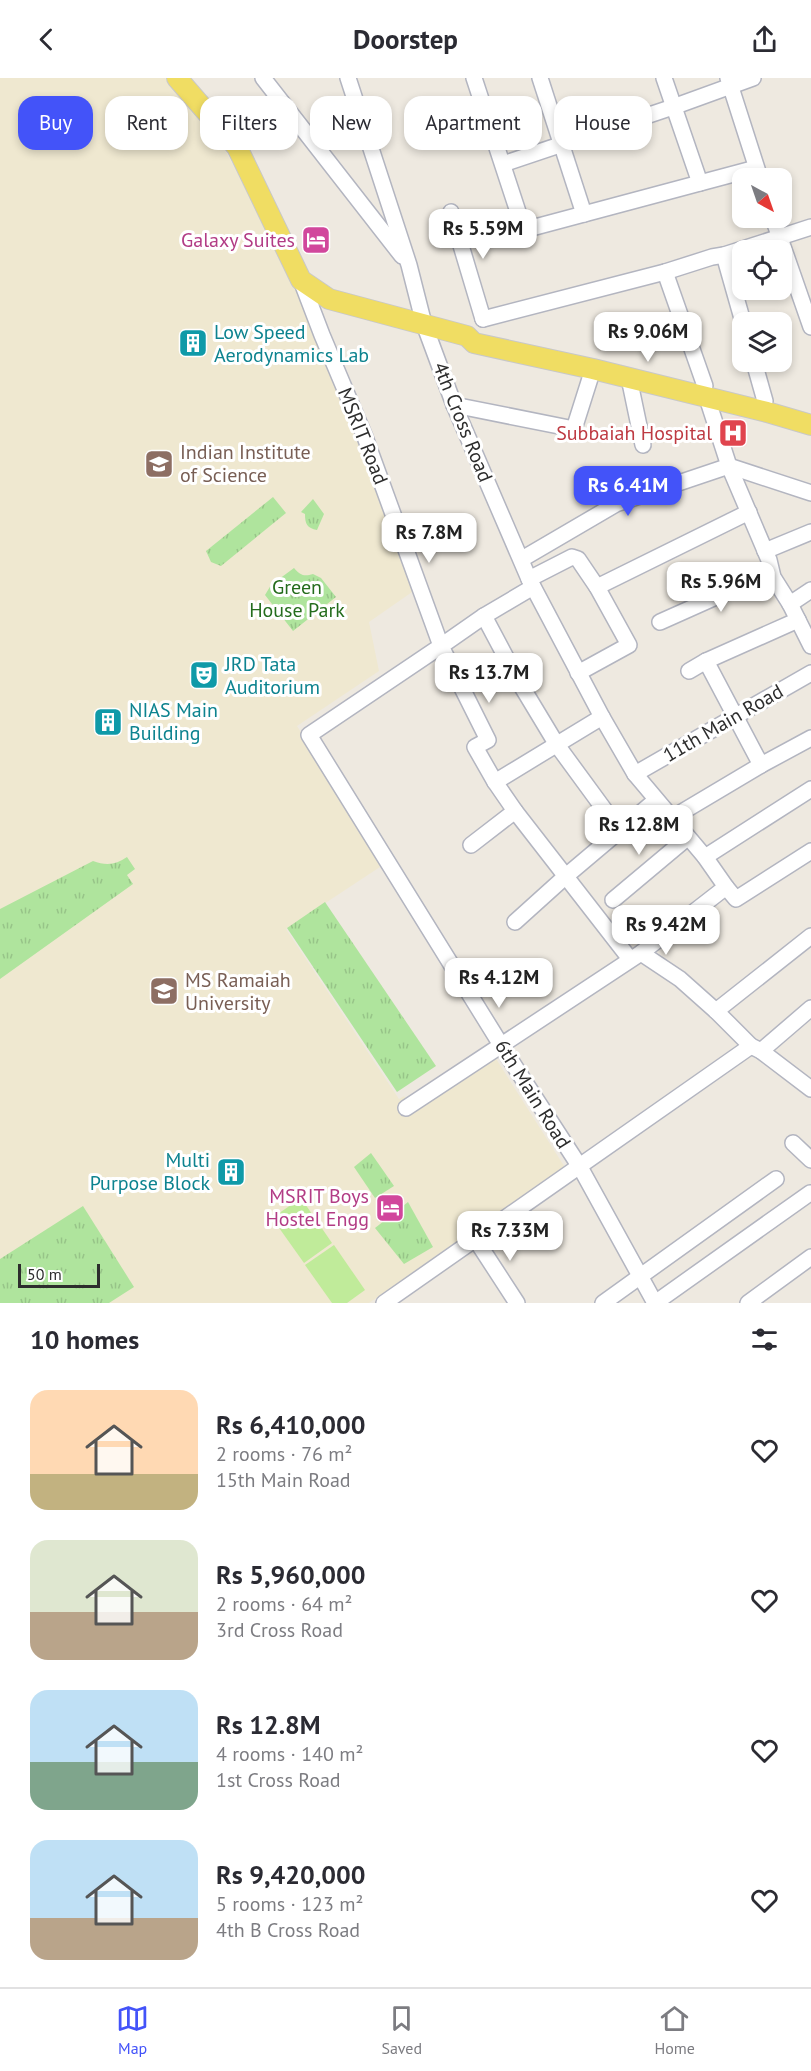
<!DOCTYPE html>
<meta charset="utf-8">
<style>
:root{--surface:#fff;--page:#f7f7f7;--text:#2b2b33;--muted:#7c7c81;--line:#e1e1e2;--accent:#4353f9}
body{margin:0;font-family:"PT Sans",sans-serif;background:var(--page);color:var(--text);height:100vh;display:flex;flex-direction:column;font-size:22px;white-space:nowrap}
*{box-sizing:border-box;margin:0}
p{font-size:20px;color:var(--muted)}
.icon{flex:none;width:33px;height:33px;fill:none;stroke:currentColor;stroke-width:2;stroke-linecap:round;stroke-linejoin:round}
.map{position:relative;height:1225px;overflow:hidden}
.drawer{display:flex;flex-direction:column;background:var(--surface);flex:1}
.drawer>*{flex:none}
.guide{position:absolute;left:18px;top:18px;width:776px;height:54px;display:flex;gap:12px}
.needle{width:39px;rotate:140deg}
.fabs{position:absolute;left:732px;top:90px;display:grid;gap:12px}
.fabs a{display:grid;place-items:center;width:60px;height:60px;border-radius:12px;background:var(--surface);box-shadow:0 3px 9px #0003;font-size:30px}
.scale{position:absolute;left:18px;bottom:15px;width:82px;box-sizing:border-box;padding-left:6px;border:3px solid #2d2d2d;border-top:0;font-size:16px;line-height:21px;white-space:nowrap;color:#2d2d2d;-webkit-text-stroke:4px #fff;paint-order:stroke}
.price{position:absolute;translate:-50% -51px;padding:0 14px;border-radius:12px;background:#fff;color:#222;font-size:20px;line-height:39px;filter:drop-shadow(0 2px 3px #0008)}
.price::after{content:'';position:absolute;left:50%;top:36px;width:18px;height:14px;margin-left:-9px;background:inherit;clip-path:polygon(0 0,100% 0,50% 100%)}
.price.on{background:var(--accent);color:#fff}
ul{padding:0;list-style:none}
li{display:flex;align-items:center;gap:18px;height:150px;padding:0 30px}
li span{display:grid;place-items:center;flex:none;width:168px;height:120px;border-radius:18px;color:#555}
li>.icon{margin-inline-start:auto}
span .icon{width:72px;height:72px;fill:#fffc;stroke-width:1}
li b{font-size:26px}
h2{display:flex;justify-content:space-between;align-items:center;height:72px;padding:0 30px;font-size:26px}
.pill{padding:0 21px;border-radius:18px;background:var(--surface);box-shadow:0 3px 9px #0003;font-size:21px;line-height:54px}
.pill.on{background:var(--accent);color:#fff}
header{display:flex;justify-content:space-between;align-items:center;height:78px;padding:0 30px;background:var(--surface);font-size:27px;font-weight:600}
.dock{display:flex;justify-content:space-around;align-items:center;height:84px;border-top:2px solid var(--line);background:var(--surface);font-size:16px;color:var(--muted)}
.dock a{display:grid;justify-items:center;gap:3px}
.dock .on{color:var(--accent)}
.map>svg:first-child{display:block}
.education{fill:#efe8d0}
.medical{fill:#f4dfde}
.grass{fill:url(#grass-tufts)}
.pitch{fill:#c0eb9a}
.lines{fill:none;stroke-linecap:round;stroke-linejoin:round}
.minor-casing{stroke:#b3b5c0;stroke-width:18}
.major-casing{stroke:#c8c8c8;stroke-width:22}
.minor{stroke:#fff;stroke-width:15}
.major{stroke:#f0dd63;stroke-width:20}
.labels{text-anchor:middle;stroke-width:6;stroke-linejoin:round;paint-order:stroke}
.hotel-label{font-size:20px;fill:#b23c85;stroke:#fff;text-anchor:end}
.culture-label{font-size:20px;fill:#0d838f;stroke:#fff;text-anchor:start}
.street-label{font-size:20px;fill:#2d2d2d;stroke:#fff}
.health-label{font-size:20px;fill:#be3a42;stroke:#fff;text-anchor:end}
.education-label{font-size:20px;fill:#785e54;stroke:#fff;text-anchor:start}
.park-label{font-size:20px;fill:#246c1c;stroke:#fff}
</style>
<header><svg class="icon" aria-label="back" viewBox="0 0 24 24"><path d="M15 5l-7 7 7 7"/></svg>Doorstep<svg class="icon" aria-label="share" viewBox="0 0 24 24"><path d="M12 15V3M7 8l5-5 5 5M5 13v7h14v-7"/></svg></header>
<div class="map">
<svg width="811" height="1225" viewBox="0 0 811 1225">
<defs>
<pattern id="grass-tufts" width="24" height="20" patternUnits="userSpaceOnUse" patternTransform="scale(1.5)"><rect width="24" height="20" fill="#afe49d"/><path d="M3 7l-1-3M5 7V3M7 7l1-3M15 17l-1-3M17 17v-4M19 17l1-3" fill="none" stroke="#97c488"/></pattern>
</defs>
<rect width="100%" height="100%" fill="#eee9e0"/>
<!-- education -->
<polygon class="education" points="0,0 165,0 192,29 226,74 291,196 315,252 415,512 369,544 379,593 297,648 383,787 286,851 399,1021 404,1018 413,1029 493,976 566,1091 369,1225 0,1225"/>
<!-- medical -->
<polygon class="medical" points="740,338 747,368 727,372 720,342"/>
<!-- grass -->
<g class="grass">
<polygon points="273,419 286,435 221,488 211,484 206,473"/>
<path d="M 313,421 L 324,436 L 317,452 C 307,450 305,446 305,436 L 301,434 Z"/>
<path d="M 294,490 C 300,497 304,499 313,496 L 321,500 L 336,519 L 293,553 L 265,517 L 271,507 Z"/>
<path d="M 127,779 L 135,791 L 127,797 L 133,806 L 0,901 L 0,831 L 93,783 C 106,788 116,787 127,779 Z"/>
<polygon points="325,824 436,988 397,1014 287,850"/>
<polygon points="371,1075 394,1108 375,1120 354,1089"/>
<polygon points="408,1124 433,1169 404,1186 375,1150"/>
<polygon points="83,1128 134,1209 109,1225 0,1225 0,1181"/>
</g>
<!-- pitch -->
<g class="pitch">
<polygon points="301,1120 332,1165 304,1185 272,1140"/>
<polygon points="334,1167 365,1212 347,1225 332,1225 305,1187"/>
</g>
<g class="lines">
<!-- minor casing -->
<g class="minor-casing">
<g id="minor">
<polyline points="263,0 402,178"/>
<polyline points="348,0 409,187 424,246 454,327 529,501 602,639 635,696 705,779 726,809"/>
<polyline points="474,0 524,152 756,90"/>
<polyline points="540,0 584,136"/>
<polyline points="664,0 700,105"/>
<polyline points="728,0 760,100"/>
<polyline points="503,86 673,29 753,0"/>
<polyline points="451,134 483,241"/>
<polyline points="773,140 811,249"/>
<polyline points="724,177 743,244"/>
<polyline points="665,194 705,308"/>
<polyline points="301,202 322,257 365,359 441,568 309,657 506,975 580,1089 655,1225"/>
<polyline points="483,241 665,194 712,179 724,177 811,149"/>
<polyline points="754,284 765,323"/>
<polyline points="629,300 643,367"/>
<polyline points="707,320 729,388 769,482 773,499 790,526 811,568"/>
<polyline points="454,327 574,351 593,291"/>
<polyline points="729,388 811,415"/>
<polyline points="765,473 811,454"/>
<polyline points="522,481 616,426 729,388"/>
<polyline points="529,501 572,479 578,481 597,509 629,567 578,595"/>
<polyline points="533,509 484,538 441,568 488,662 475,669 495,704 515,733 630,881"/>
<polyline points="597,509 749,434"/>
<polyline points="790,526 811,512"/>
<polyline points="484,538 519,604 557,667 620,753"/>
<polyline points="660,544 754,502 773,499"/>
<polyline points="706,583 761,687"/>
<polyline points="689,593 706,583 798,542"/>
<polyline points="635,696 811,595"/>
<polyline points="495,704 602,639"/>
<polyline points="672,740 761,687 811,660"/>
<polyline points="471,767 515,733"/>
<polyline points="705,779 811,711"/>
<polyline points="613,822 687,760"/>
<polyline points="515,844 566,798 656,722"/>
<polyline points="641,875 680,901 716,933 751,968 761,973 811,1011"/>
<polyline points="716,933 811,858"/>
<polyline points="761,973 811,930"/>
<polyline points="406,1030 641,875 726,809 736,821 811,773"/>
<polyline points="793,1065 811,1082"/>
<polyline points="476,1162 517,1225"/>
<polyline points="384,1225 751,968"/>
<polyline points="603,1225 776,1101"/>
<polyline points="655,1225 810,1115"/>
<polyline points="748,1225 811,1179"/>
</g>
</g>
<!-- major casing -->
<g class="major-casing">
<polyline id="major" points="177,0 237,69 301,202 329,221 467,258 474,265 593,291 767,334 811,347"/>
</g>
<!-- minor -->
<use href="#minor" class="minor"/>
<!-- major -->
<use href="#major" class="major"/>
</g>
<!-- icons -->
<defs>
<g id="hotel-square" transform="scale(1.5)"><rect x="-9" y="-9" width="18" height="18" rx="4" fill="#d1479c" stroke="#fff"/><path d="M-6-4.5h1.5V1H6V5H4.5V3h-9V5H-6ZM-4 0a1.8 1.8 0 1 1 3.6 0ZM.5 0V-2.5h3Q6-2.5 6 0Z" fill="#fff"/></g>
<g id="building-square" transform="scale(1.5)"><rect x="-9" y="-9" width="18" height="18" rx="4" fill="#0f9aa8" stroke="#fff"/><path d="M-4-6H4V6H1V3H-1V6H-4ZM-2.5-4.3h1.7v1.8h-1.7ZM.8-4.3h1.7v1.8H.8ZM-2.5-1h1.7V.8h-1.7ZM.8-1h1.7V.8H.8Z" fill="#fff"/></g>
<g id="hospital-square" transform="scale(1.5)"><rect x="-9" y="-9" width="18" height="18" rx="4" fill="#e0444e" stroke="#fff"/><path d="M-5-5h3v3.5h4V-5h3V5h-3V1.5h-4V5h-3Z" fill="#fff"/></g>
<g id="university-square" transform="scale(1.5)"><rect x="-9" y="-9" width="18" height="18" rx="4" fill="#8d6e63" stroke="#fff"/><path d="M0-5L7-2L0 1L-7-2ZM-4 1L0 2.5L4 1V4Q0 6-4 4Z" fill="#fff"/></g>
<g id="theatre-square" transform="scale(1.5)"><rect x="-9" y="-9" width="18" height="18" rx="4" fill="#0f9aa8" stroke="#fff"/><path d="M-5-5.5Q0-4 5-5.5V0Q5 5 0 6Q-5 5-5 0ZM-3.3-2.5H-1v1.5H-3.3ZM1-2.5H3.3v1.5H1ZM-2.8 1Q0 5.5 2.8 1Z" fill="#fff"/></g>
</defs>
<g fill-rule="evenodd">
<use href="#hotel-square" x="316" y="162"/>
<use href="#building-square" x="193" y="265"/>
<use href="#hospital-square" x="733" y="355"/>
<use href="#university-square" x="159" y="386"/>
<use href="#theatre-square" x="204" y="597"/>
<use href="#building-square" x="108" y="644"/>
<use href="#university-square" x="164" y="913"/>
<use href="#building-square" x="231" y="1094"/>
<use href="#hotel-square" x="390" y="1130"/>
</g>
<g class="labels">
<!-- hotel labels -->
<g class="hotel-label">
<text x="295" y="169">Galaxy Suites</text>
<text x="369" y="1125">MSRIT Boys<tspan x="369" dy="23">Hostel Engg</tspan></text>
</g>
<!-- culture labels -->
<g class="culture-label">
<text x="214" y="261">Low Speed<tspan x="214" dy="23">Aerodynamics Lab</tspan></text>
<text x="225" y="593">JRD Tata<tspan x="225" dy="23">Auditorium</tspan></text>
<text x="129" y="639">NIAS Main<tspan x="129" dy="23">Building</tspan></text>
<text x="210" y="1089" text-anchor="end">Multi<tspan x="210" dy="23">Purpose Block</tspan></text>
</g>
<!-- street labels -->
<g class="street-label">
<text transform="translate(463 344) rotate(68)" y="7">4th Cross Road</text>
<text transform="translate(363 358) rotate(68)" y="7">MSRIT Road</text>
<text transform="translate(723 645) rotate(-30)" y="7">11th Main Road</text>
<text transform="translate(533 1016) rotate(58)" y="7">6th Main Road</text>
</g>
<!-- health labels -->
<g class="health-label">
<text x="712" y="362">Subbaiah Hospital</text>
</g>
<!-- education labels -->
<g class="education-label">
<text x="180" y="381">Indian Institute<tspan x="180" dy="23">of Science</tspan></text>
<text x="185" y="909">MS Ramaiah<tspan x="185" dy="23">University</tspan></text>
</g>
<!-- park labels -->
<g class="park-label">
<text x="297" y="516">Green<tspan x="297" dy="23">House Park</tspan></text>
</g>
</g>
</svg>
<div class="fabs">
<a><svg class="needle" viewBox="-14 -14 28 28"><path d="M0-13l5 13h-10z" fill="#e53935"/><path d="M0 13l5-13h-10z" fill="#7c7c81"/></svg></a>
<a><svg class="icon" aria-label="locate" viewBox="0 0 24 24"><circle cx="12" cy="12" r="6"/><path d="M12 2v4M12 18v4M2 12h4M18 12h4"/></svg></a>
<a><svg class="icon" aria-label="layers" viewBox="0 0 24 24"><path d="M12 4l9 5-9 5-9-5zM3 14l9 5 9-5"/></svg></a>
</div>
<div class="scale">50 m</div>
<b class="price" style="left:483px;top:182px">Rs 5.59M</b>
<b class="price" style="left:648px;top:285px">Rs 9.06M</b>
<b class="price on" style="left:628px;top:439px">Rs 6.41M</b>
<b class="price" style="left:429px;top:486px">Rs 7.8M</b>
<b class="price" style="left:721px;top:535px">Rs 5.96M</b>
<b class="price" style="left:489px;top:626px">Rs 13.7M</b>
<b class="price" style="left:639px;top:778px">Rs 12.8M</b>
<b class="price" style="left:666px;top:878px">Rs 9.42M</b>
<b class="price" style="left:499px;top:931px">Rs 4.12M</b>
<b class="price" style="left:510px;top:1184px">Rs 7.33M</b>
<div class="guide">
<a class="pill on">Buy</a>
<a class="pill">Rent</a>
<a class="pill">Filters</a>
<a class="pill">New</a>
<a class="pill">Apartment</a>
<a class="pill">House</a>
</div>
</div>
<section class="drawer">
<h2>10 homes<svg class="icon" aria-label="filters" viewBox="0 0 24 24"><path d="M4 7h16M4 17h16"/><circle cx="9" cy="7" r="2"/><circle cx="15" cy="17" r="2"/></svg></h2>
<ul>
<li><span style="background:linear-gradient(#ffd9b3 70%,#c2b280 0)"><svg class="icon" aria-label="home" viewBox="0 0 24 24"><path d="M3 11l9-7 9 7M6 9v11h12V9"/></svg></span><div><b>Rs 6,410,000</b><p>2 rooms · 76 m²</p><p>15th Main Road</p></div><svg class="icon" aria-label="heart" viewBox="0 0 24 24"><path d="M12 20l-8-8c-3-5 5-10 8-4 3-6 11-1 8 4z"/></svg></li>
<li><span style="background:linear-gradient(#dfe7d0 60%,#b9a48a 0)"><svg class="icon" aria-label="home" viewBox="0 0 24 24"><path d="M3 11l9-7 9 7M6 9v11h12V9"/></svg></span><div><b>Rs 5,960,000</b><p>2 rooms · 64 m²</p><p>3rd Cross Road</p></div><svg class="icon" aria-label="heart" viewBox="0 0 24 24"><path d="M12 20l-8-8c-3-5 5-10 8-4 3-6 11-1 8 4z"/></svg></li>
<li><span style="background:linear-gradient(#bfe0f5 60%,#7fa58c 0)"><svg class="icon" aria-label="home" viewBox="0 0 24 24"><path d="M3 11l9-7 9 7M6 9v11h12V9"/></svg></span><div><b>Rs 12.8M</b><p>4 rooms · 140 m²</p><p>1st Cross Road</p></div><svg class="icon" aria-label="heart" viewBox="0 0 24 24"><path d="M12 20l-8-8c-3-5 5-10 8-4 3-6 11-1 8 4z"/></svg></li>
<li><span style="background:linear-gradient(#bfe0f5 65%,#b9a48a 0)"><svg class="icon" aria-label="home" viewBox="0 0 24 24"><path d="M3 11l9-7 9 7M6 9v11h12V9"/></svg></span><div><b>Rs 9,420,000</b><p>5 rooms · 123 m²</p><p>4th B Cross Road</p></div><svg class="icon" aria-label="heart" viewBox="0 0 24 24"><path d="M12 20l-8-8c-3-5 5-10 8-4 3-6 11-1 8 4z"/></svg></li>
</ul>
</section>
<nav class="dock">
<a class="on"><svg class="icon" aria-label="map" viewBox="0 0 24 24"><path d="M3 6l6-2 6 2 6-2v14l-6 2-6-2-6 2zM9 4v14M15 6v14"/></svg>Map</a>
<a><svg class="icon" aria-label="saved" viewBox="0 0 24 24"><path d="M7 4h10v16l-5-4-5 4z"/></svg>Saved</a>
<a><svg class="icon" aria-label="home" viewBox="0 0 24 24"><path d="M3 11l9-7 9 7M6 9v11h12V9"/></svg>Home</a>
</nav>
